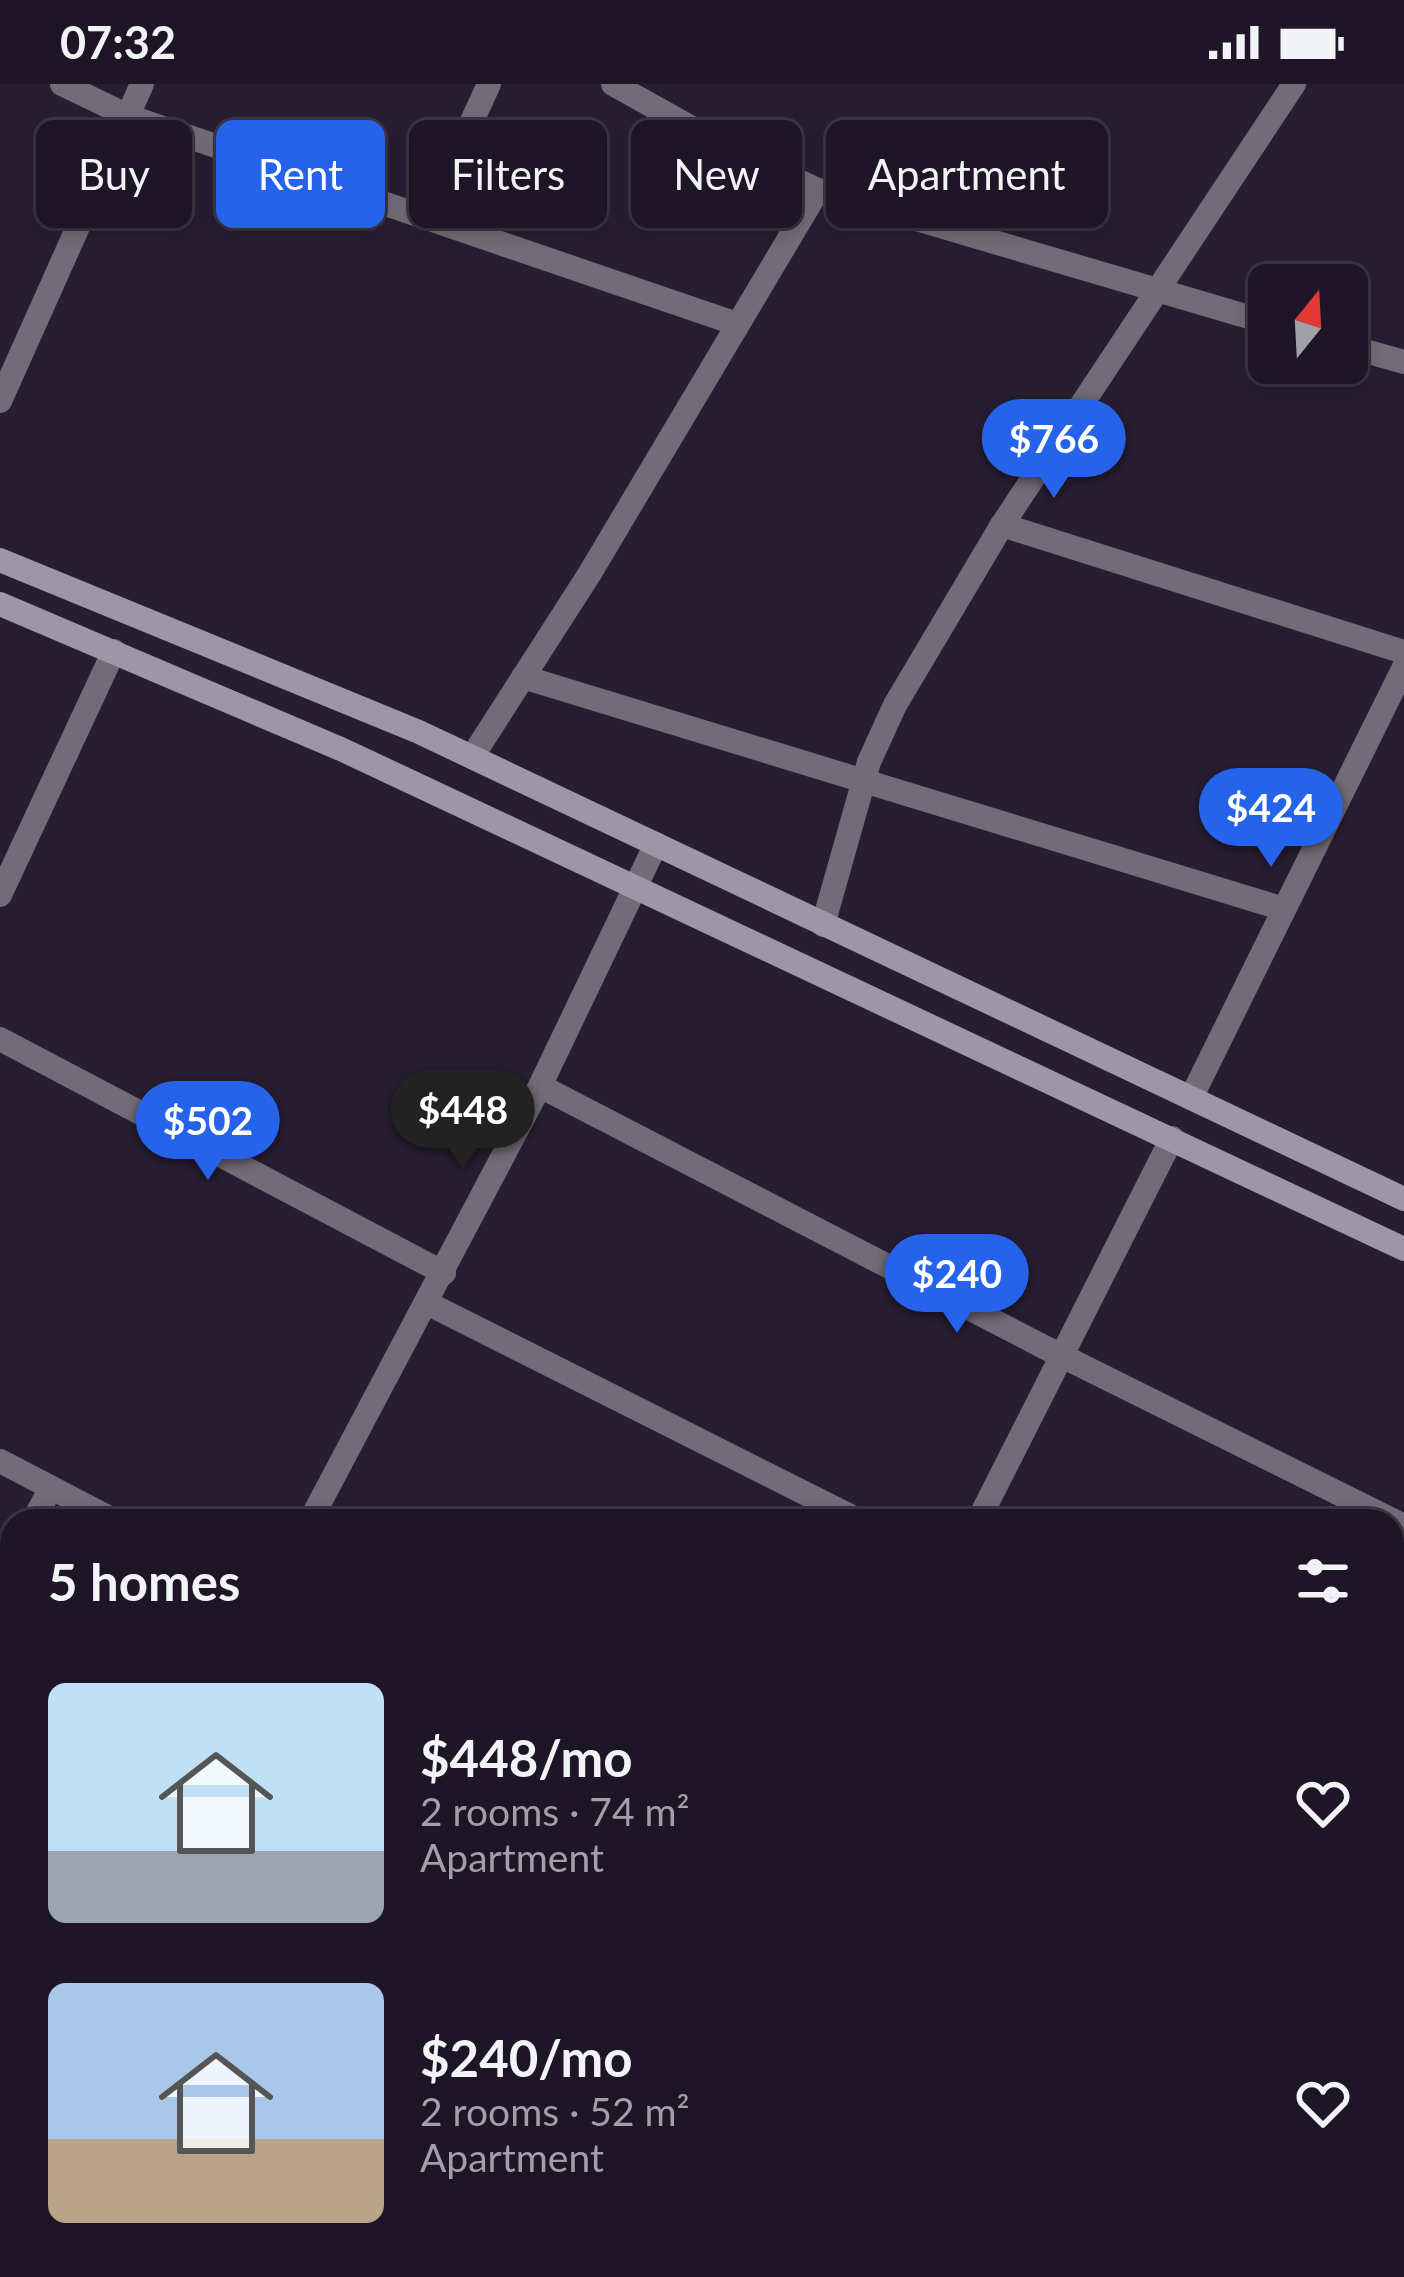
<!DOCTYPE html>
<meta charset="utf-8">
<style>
:root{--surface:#1e1626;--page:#2b2332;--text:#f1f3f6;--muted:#a19fa7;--line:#3c3543;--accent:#2563eb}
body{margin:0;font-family:Lato,sans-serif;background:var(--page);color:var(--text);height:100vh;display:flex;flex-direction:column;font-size:45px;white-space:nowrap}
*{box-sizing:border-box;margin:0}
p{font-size:39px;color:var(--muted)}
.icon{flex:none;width:66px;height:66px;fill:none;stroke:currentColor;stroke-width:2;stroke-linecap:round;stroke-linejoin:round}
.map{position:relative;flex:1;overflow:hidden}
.sheet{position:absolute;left:0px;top:1425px;width:1404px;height:768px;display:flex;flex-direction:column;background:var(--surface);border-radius:36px 36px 0 0;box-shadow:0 6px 18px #0003,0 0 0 3px var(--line)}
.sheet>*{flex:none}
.hud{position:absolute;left:36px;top:36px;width:1332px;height:108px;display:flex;gap:24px}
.needle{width:78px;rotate:18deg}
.buttons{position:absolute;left:1248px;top:180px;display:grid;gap:24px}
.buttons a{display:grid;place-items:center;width:120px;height:120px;border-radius:18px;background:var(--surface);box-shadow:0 6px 18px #0003,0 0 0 3px var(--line);font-size:60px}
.price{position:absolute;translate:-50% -102px;padding:0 27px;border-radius:42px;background:var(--accent);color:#fff;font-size:39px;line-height:78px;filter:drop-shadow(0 3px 6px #0008)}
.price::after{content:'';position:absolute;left:50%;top:72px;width:36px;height:27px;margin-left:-18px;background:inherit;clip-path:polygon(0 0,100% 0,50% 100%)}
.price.current{background:#222;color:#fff}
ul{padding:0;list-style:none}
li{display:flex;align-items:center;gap:36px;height:300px;padding:0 48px}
li span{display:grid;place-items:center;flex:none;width:336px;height:240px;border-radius:18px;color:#555}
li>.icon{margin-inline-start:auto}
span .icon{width:144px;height:144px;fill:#fffc;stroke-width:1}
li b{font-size:51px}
h2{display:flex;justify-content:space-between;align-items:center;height:144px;padding:0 48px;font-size:51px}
.chip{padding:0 42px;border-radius:18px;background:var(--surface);box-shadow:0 6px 18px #0003,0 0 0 3px var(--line);font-size:42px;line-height:108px}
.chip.current{background:var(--accent);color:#fff}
.status{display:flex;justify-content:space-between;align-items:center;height:84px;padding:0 60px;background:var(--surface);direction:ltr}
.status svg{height:33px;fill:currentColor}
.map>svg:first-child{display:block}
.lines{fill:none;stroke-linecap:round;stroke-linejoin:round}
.street{stroke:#716c77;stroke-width:24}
.secondary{stroke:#9d96a7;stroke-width:24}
</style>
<div class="status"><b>07:32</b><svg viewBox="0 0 49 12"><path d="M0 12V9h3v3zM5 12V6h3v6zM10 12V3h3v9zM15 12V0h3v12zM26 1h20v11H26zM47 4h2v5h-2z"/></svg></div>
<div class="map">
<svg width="1404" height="2193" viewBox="0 0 1404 2193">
<rect width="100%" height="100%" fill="#281e32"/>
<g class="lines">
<!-- street -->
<g class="street">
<polyline points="62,0 128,32 737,240"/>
<polyline points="613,0 726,63 818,106 1269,239"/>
<polyline points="428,133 489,0"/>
<polyline points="1347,262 1404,278"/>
<polyline points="0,317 142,0"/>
<polyline points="1002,441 1404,568"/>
<polyline points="523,593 1284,825"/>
<polyline points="472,673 590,489 818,106"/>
<polyline points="0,811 114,567"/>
<polyline points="823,841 869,678 895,621 1002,441 1294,0"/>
<polyline points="0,955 444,1189"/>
<polyline points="540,1002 1044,1263 1404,1442"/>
<polyline points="1191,1014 1404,583"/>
<polyline points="427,1219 860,1437"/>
<polyline points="0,1377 115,1437"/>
<polyline points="33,1437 51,1404"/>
<polyline points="310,1437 540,1002 656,760"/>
<polyline points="978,1437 1172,1054"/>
<polyline points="0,1497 12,1475"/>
<polyline points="0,1561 12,1567"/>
<polyline points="1392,1739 1404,1706"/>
<polyline points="0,1740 12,1747"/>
<polyline points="1392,1839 1404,1842"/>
<polyline points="0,1907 12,1913"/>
<polyline points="1392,1977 1404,1983"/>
<polyline points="0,2020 12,1998"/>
<polyline points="550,2181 571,2193"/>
<polyline points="352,2193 359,2181"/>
<polyline points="948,2193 953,2181"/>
</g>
<!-- secondary -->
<g class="secondary">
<polyline points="0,476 419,648 1404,1115"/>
<polyline points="0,520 343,666 1404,1165"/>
</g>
</g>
</svg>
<div class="buttons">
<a><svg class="needle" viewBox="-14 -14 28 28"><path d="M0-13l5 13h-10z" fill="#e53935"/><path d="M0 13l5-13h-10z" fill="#a19fa7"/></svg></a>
</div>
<b class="price" style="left:1054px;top:417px">$766</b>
<b class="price" style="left:1271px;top:786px">$424</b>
<b class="price current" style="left:463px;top:1088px">$448</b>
<b class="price" style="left:208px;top:1099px">$502</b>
<b class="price" style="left:957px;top:1252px">$240</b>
<div class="hud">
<a class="chip">Buy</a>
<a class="chip current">Rent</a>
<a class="chip">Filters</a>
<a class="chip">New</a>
<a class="chip">Apartment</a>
</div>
<section class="sheet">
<h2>5 homes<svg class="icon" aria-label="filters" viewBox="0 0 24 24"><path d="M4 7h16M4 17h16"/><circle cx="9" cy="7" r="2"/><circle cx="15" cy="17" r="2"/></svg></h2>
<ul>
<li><span style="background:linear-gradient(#bfe0f5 70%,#9aa5b1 0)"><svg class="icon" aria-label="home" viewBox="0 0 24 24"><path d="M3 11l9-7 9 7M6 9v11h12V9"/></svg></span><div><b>$448/mo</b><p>2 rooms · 74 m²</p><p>Apartment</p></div><svg class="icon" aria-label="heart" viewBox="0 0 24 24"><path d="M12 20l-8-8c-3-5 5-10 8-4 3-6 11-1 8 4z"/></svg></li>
<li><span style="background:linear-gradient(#a9c7e8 65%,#b9a48a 0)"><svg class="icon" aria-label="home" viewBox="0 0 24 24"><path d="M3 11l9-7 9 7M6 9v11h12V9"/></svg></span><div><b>$240/mo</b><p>2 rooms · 52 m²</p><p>Apartment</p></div><svg class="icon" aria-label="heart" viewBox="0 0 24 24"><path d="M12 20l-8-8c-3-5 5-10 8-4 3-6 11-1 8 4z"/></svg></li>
</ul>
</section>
</div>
